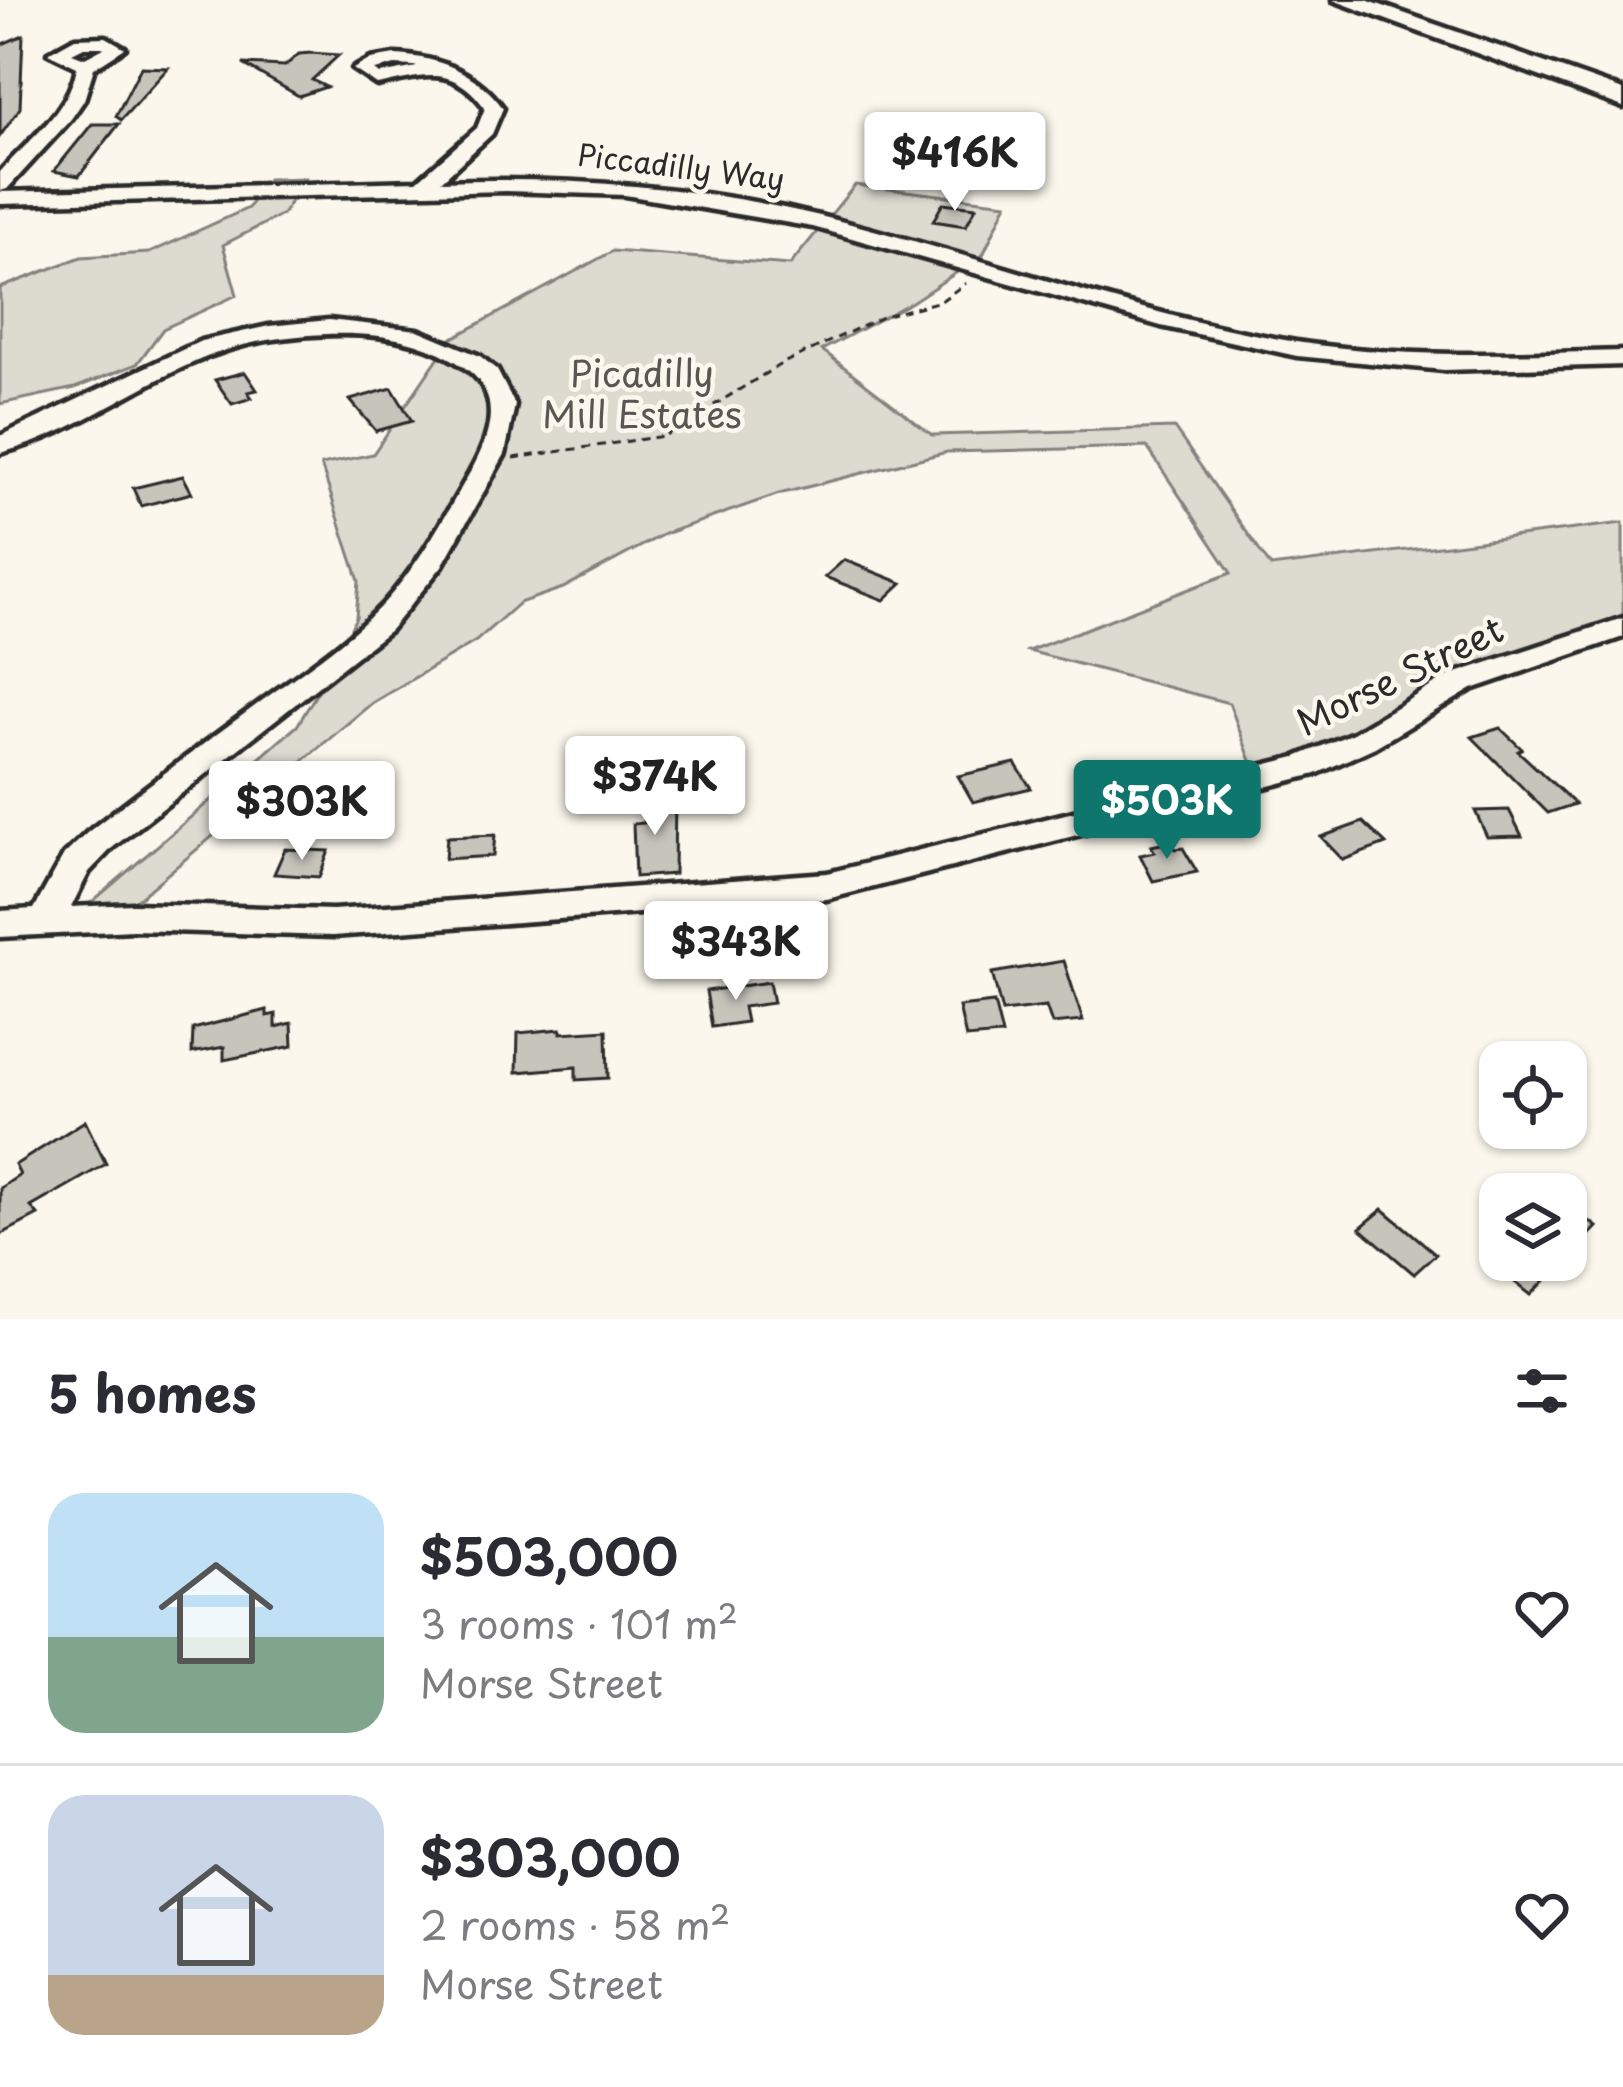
<!DOCTYPE html>
<meta charset="utf-8">
<style>
:root{--surface:#fff;--page:#f7f7f7;--text:#2b2b33;--muted:#7c7c81;--line:#e1e1e2;--accent:#0f766e}
body{margin:0;font-family:"Playpen Sans",sans-serif;background:var(--page);color:var(--text);height:100vh;display:flex;flex-direction:column;font-size:45px;white-space:nowrap}
*{box-sizing:border-box;margin:0}
p{font-size:39px;color:var(--muted)}
.icon{flex:none;width:66px;height:66px;fill:none;stroke:currentColor;stroke-width:2;stroke-linecap:round;stroke-linejoin:round}
.map{position:relative;height:1319px;overflow:hidden}
.drawer{display:flex;flex-direction:column;background:var(--surface);flex:1}
.drawer>*{flex:none}
.fabs{position:absolute;left:1479px;top:1041px;display:grid;gap:24px}
.fabs a{display:grid;place-items:center;width:108px;height:108px;border-radius:24px;background:var(--surface);box-shadow:0 3px 9px #0004;font-size:60px}
.price{position:absolute;translate:-50% -102px;padding:0 27px;border-radius:12px;background:#fff;color:#222;font-size:39px;line-height:78px;filter:drop-shadow(0 3px 6px #0008)}
.price::after{content:'';position:absolute;left:50%;top:72px;width:36px;height:27px;margin-left:-18px;background:inherit;clip-path:polygon(0 0,100% 0,50% 100%)}
.price.selected{background:var(--accent);color:#fff}
ul{padding:0;list-style:none}
li{display:flex;align-items:center;gap:36px;height:300px;padding:0 48px}
li+li{border-top:3px solid var(--line)}
li span{display:grid;place-items:center;flex:none;width:336px;height:240px;border-radius:36px;color:#555}
li>.icon{margin-inline-start:auto}
span .icon{width:144px;height:144px;fill:#fffc;stroke-width:1}
li b{font-size:51px}
h2{display:flex;justify-content:space-between;align-items:center;height:144px;padding:0 48px;font-size:51px}
.map>svg:first-child{display:block}
.green{fill:#dddad0;stroke:#84827e;stroke-width:3}
.building{fill:#c7c4bc;stroke:#2b2b2b;stroke-width:3}
.lines{fill:none;stroke-linecap:round;stroke-linejoin:round}
.minor-casing{stroke:#2b2b2b;stroke-width:9}
.secondary-casing{stroke:#2b2b2b;stroke-width:9}
.path{stroke:#2b2b2b;stroke-width:3;stroke-dasharray:8 6;stroke-linecap:butt}
.minor{fill:#fbf7ec;fill-rule:evenodd}
.secondary{fill:#fbf7ec;fill-rule:evenodd}
.labels{text-anchor:middle;stroke-width:9;stroke-linejoin:round;paint-order:stroke}
.far-street-label{font-size:30px;fill:#2b2b2b;stroke:#fbf7ec}
.park-label{font-size:36px;fill:#585754;stroke:#fbf7ec}
.street-label{font-size:36px;fill:#2b2b2b;stroke:#fbf7ec}
</style>
<div class="map">
<svg width="1623" height="1319" viewBox="0 0 1623 1319">
<rect width="100%" height="100%" fill="#fbf7ec"/>
<filter id="ink" filterUnits="userSpaceOnUse"><feTurbulence type="fractalNoise" baseFrequency=".00833" numOctaves="2"/><feDisplacementMap in="SourceGraphic" scale="24" xChannelSelector="R" yChannelSelector="G"/><feConvolveMatrix kernelMatrix="1 2 1 2 8 2 1 2 1" color-interpolation-filters="sRGB"/></filter>
<g filter="url(#ink)">
<!-- green -->
<g class="green">
<polygon points="305,178 283,214 223,245 237,295 163,329 137,364 75,388 0,404 0,288 81,257 149,253 248,208 268,179"/>
<polygon points="855,185 1007,203 983,255 912,302 822,350 932,435 1174,428 1271,567 1623,523 1623,628 1580,640 1258,779 1229,703 1028,651 1231,573 1147,447 947,452 779,494 664,534 563,588 519,603 476,641 372,703 115,918 72,919 297,726 336,661 356,617 359,581 321,465 373,454 451,339 613,251 790,265"/>
</g>
<!-- building -->
<g class="building">
<polygon points="23,35 20,108 0,136 0,45"/>
<polygon points="311,53 339,55 312,80 326,87 299,96 243,64 285,66 299,54"/>
<polygon points="141,67 168,68 121,120 116,116"/>
<polygon points="92,124 119,124 79,176 54,171"/>
<polygon points="943,203 976,207 966,226 933,221"/>
<polygon points="245,372 257,390 248,392 252,398 232,404 215,380"/>
<polygon points="392,388 412,421 376,431 350,400"/>
<polygon points="183,476 192,493 141,506 133,488"/>
<polygon points="844,560 902,583 884,600 825,577"/>
<polygon points="1500,728 1522,749 1518,751 1575,804 1548,813 1472,737"/>
<polygon points="1015,763 1031,788 973,802 958,776"/>
<polygon points="675,796 674,874 635,877 633,824 644,823 643,798"/>
<polygon points="1509,810 1522,836 1487,837 1475,811"/>
<polygon points="1363,822 1386,844 1343,860 1321,837"/>
<polygon points="495,835 493,856 445,859 447,837"/>
<polygon points="1171,842 1175,849 1183,848 1197,872 1153,881 1140,855 1155,852 1151,846"/>
<polygon points="285,849 329,851 319,877 274,874"/>
<polygon points="1064,961 1083,1021 1052,1024 1046,1007 1002,1012 992,973"/>
<polygon points="769,982 773,1003 743,1007 746,1022 712,1027 706,991"/>
<polygon points="994,1003 1002,1035 966,1038 959,1007"/>
<polygon points="267,1010 267,1016 276,1014 276,1027 292,1023 293,1046 224,1060 224,1047 192,1053 193,1029"/>
<polygon points="561,1029 561,1033 607,1030 608,1078 576,1080 576,1067 517,1072 518,1033"/>
<polygon points="85,1121 106,1164 31,1207 38,1215 0,1235 0,1188 20,1175 15,1165"/>
<polygon points="1566,1204 1597,1227 1566,1259"/>
<polygon points="1383,1209 1436,1254 1414,1274 1360,1228"/>
<polygon points="1487,1260 1565,1260 1531,1295"/>
</g>
<g class="lines">
<!-- minor casing -->
<g class="minor-casing">
<g id="minor">
<path d="M 106,37 L 125,48 L 94,68 L 84,100 L 71,119 L 7,189 L 0,191 L 0,172 C 29,139 68,113 77,67 L 48,53 L 75,38 ZM 84,47 L 102,47 L 104,48 L 85,58 L 72,53 Z"/>
<path d="M 395,55 C 439,57 477,72 503,108 L 492,134 L 441,181 C 568,177 696,186 820,216 C 979,255 1134,315 1296,342 C 1404,359 1514,354 1623,351 L 1623,365 L 1444,370 L 1297,356 L 1161,326 L 813,227 L 625,195 L 506,191 L 0,204 L 0,192 L 417,181 L 477,128 L 485,108 C 452,63 424,76 377,85 L 353,69 L 371,59 ZM 395,65 L 414,66 L 417,67 L 380,74 L 375,70 Z"/>
<path d="M 329,320 L 418,330 L 480,356 L 497,370 L 515,405 L 505,454 L 442,566 L 390,630 L 112,848 L 89,872 L 71,907 L 133,904 L 333,910 L 827,873 L 1296,757 L 1353,733 L 1450,675 L 1623,618 L 1623,637 L 1472,689 L 1375,747 L 1316,774 L 827,899 L 333,936 L 133,930 L 0,937 L 0,911 L 34,909 L 64,855 L 88,832 C 143,789 199,747 255,706 C 299,673 345,644 383,604 C 416,568 440,525 464,483 C 485,448 508,401 468,370 C 413,327 332,330 267,340 C 168,356 95,429 0,453 L 0,436 L 201,341 L 269,326 Z"/>
</g>
</g>
<!-- secondary casing -->
<g class="secondary-casing">
<polygon id="secondary" points="1333,0 1366,0 1623,90 1623,107"/>
</g>
<!-- path -->
<polyline class="path" points="514,458 664,436 781,364 884,316 941,301 966,283"/>
<!-- minor -->
<use href="#minor" class="minor"/>
<!-- secondary -->
<use href="#secondary" class="secondary"/>
</g>
</g>
<g class="labels">
<!-- far-street labels -->
<g class="far-street-label">
<text transform="translate(681 168) rotate(7)" y="10">Piccadilly Way</text>
</g>
<!-- park labels -->
<g class="park-label">
<text x="642" y="387">Picadilly<tspan x="642" dy="41">Mill Estates</tspan></text>
</g>
<!-- street labels -->
<g class="street-label">
<text transform="translate(1400 676) rotate(-26)" y="13">Morse Street</text>
</g>
</g>
</svg>
<div class="fabs">
<a><svg class="icon" aria-label="locate" viewBox="0 0 24 24"><circle cx="12" cy="12" r="6"/><path d="M12 2v4M12 18v4M2 12h4M18 12h4"/></svg></a>
<a><svg class="icon" aria-label="layers" viewBox="0 0 24 24"><path d="M12 4l9 5-9 5-9-5zM3 14l9 5 9-5"/></svg></a>
</div>
<b class="price" style="left:955px;top:214px">$416K</b>
<b class="price" style="left:655px;top:838px">$374K</b>
<b class="price selected" style="left:1167px;top:862px">$503K</b>
<b class="price" style="left:302px;top:863px">$303K</b>
<b class="price" style="left:736px;top:1003px">$343K</b>
</div>
<section class="drawer">
<h2>5 homes<svg class="icon" aria-label="filters" viewBox="0 0 24 24"><path d="M4 7h16M4 17h16"/><circle cx="9" cy="7" r="2"/><circle cx="15" cy="17" r="2"/></svg></h2>
<ul>
<li><span style="background:linear-gradient(#bfe0f5 60%,#7fa58c 0)"><svg class="icon" aria-label="home" viewBox="0 0 24 24"><path d="M3 11l9-7 9 7M6 9v11h12V9"/></svg></span><div><b>$503,000</b><p>3 rooms · 101 m²</p><p>Morse Street</p></div><svg class="icon" aria-label="heart" viewBox="0 0 24 24"><path d="M12 20l-8-8c-3-5 5-10 8-4 3-6 11-1 8 4z"/></svg></li>
<li><span style="background:linear-gradient(#c9d6e8 75%,#b9a48a 0)"><svg class="icon" aria-label="home" viewBox="0 0 24 24"><path d="M3 11l9-7 9 7M6 9v11h12V9"/></svg></span><div><b>$303,000</b><p>2 rooms · 58 m²</p><p>Morse Street</p></div><svg class="icon" aria-label="heart" viewBox="0 0 24 24"><path d="M12 20l-8-8c-3-5 5-10 8-4 3-6 11-1 8 4z"/></svg></li>
</ul>
</section>
